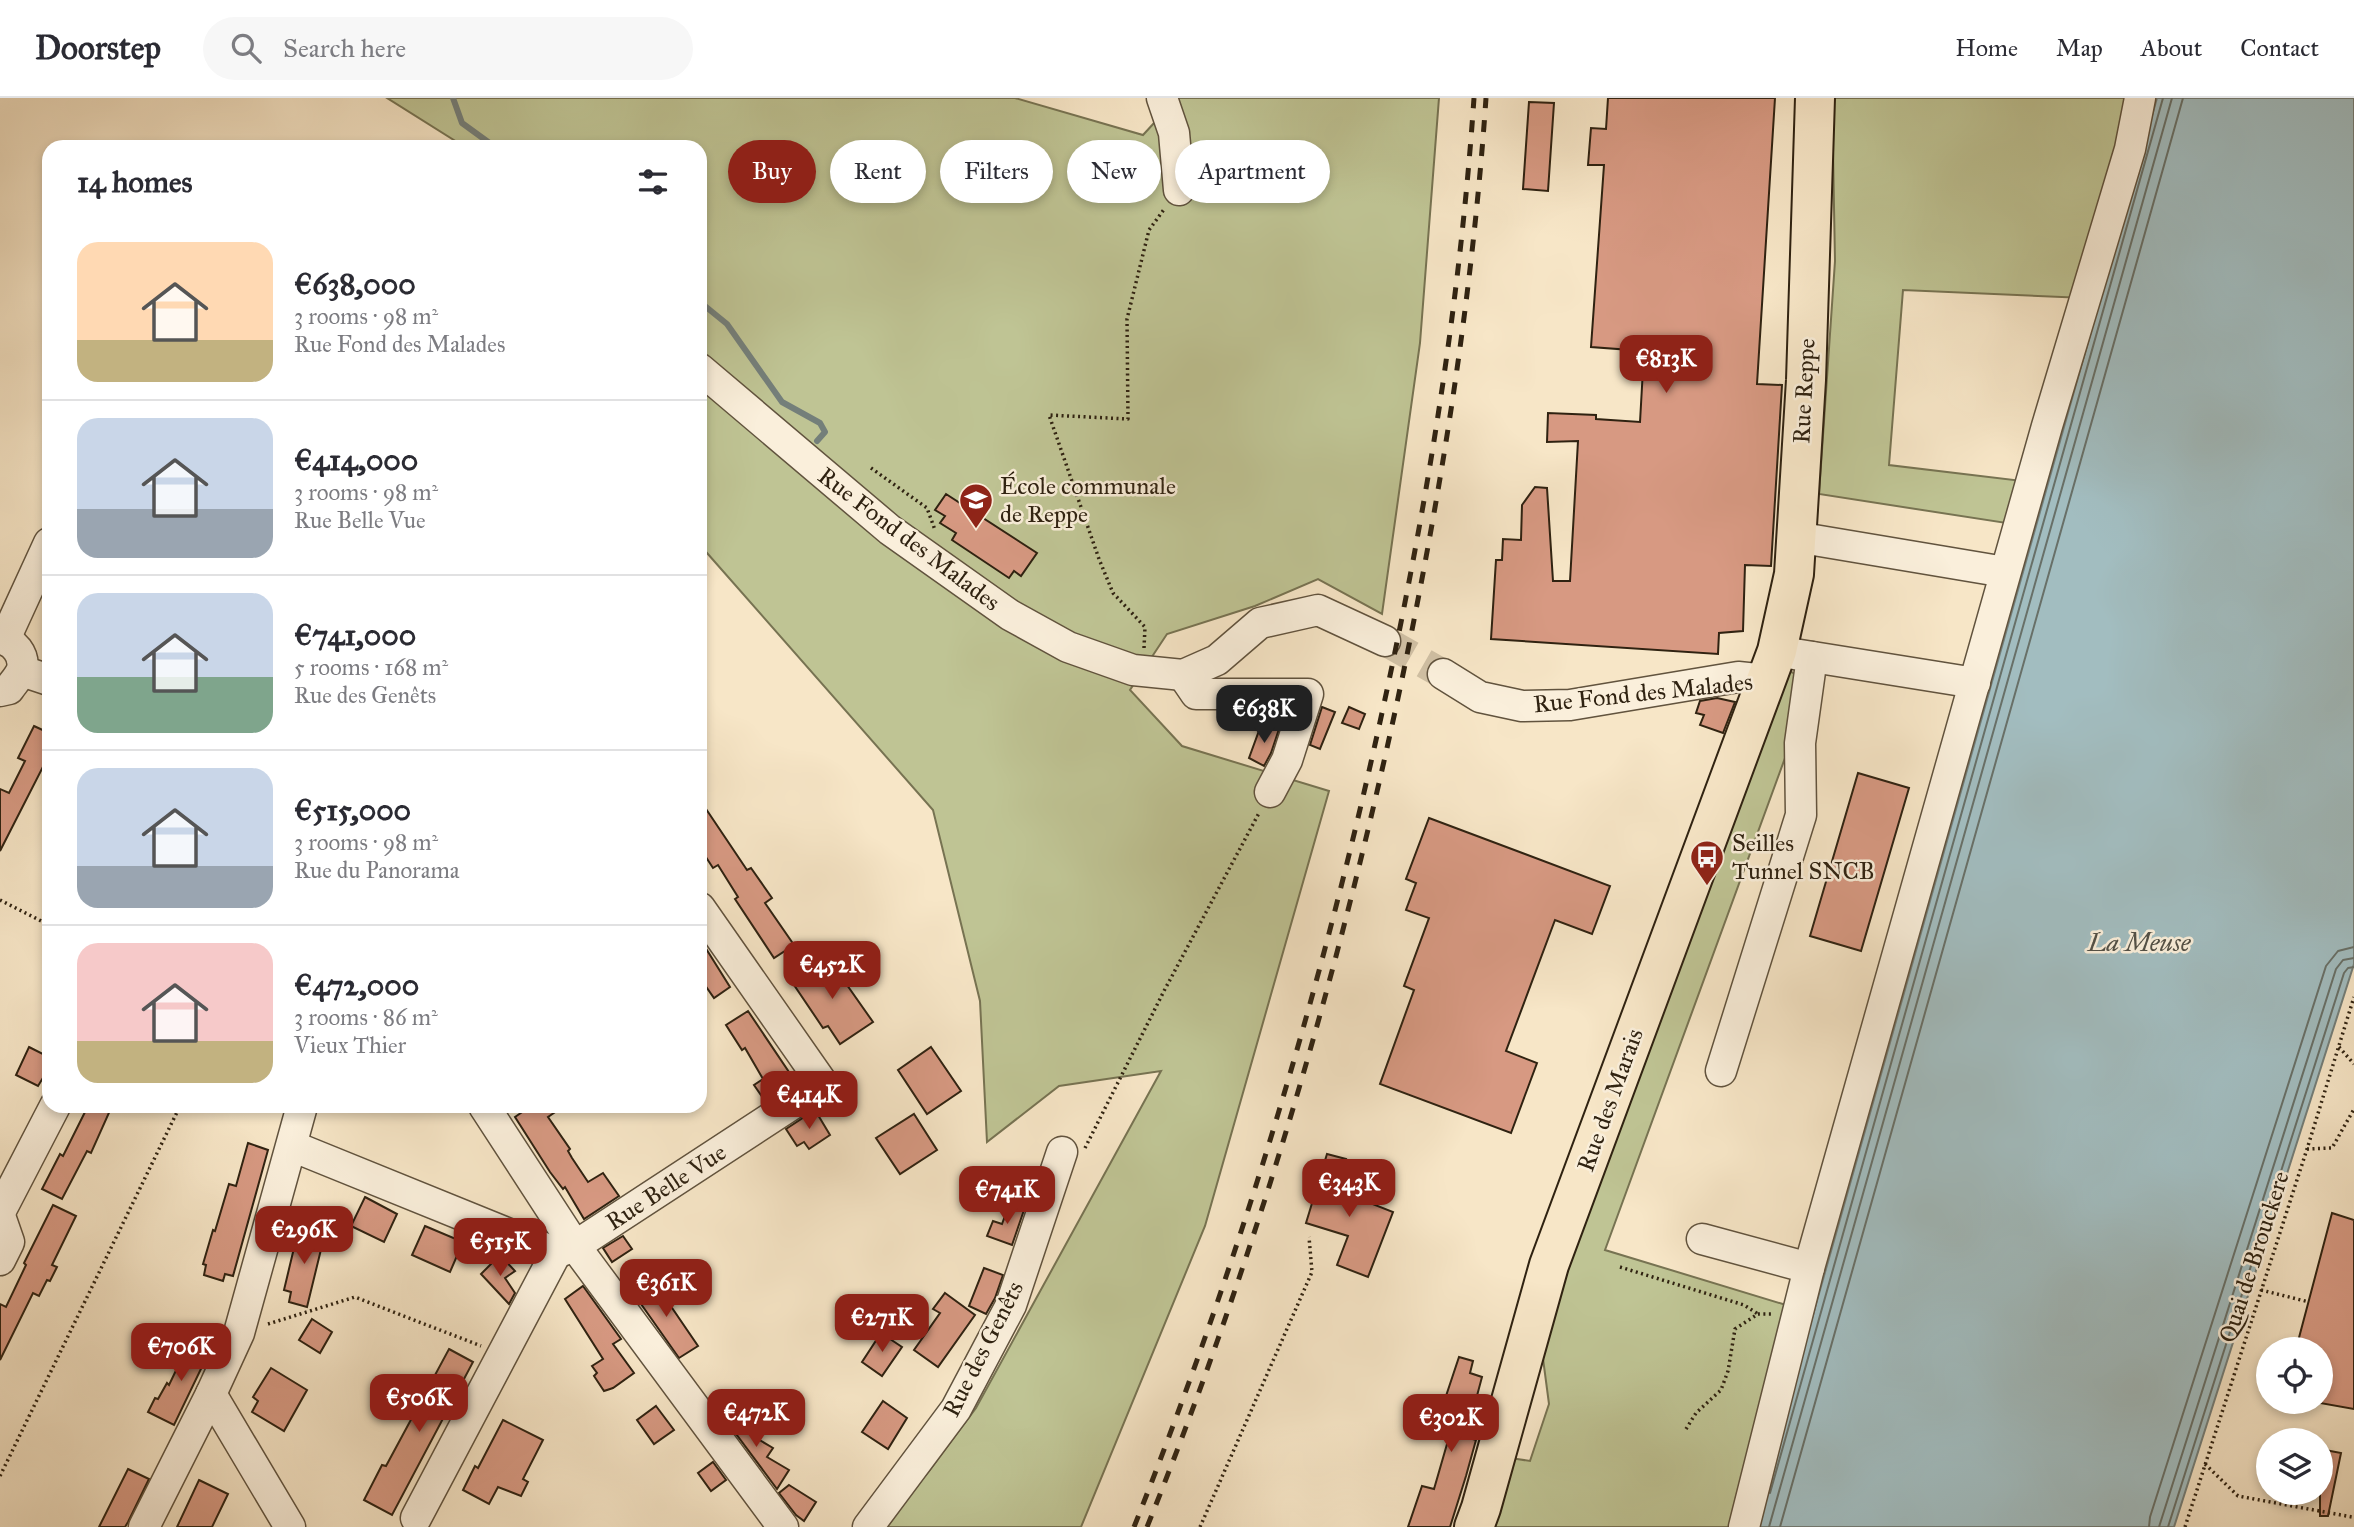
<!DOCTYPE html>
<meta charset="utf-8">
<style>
:root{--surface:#fff;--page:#f7f7f7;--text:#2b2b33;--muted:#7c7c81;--line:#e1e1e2;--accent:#8f2418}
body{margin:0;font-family:"IM FELL Great Primer",serif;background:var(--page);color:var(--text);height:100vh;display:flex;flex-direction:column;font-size:26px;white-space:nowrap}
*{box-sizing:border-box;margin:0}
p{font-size:23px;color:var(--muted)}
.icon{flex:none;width:38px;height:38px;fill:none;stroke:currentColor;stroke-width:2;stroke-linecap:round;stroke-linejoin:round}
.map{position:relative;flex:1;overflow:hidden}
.details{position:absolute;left:42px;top:42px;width:665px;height:973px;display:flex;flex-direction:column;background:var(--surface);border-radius:21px;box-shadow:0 4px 10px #0003}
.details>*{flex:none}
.hud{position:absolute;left:728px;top:42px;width:665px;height:63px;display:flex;gap:14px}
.tools{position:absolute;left:2256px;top:1239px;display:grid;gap:14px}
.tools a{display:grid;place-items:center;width:77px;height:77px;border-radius:50%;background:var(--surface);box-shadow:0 4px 10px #0003;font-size:35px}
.price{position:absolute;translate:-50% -60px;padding:0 16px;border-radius:14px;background:var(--accent);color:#fff;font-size:23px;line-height:46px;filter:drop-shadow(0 2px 4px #0008)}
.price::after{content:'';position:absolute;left:50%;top:42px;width:21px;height:16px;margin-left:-10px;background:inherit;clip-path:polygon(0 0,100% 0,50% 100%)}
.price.current{background:#222;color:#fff}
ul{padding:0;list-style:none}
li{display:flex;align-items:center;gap:21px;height:175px;padding:0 35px}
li+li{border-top:2px solid var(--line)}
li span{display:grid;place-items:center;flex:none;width:196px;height:140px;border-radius:21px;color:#555}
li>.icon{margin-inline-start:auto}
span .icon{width:84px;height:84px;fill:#fffc;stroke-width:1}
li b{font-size:30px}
h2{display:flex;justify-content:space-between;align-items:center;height:84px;padding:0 35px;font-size:30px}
.tag{padding:0 24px;border-radius:32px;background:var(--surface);box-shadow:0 4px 10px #0003;font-size:24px;line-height:63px}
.tag.current{background:var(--accent);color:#fff}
header{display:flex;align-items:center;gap:42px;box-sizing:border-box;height:98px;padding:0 35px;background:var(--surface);border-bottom:2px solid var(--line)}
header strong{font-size:33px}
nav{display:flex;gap:38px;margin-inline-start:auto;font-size:24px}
.search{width:490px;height:63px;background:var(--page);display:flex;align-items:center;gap:18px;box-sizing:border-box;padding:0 24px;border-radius:38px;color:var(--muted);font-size:26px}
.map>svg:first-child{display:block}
.green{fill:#bfc494;stroke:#777352;stroke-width:2}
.water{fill:#a2bdc0;stroke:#747f7a;stroke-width:2}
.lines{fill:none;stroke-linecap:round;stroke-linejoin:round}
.shore{stroke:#687068;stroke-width:2}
.stream{stroke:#747f7a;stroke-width:6}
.building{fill:#d79982;stroke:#2f2211;stroke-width:2}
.minor-tunnel{stroke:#cfbfa3;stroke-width:30;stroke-dasharray:30 15;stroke-linecap:butt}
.minor-casing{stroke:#61533e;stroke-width:33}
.major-casing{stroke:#2f2211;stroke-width:42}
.path{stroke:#2f2211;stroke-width:3.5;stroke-dasharray:2 3.5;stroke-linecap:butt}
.minor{stroke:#faefdb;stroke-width:30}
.major{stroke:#f7e6c7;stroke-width:38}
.rail{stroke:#2f2211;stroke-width:5;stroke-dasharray:12 12;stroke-linecap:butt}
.labels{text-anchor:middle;stroke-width:5;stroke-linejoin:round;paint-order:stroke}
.street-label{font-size:24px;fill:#2f2211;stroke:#faefdb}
.poi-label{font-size:24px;fill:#2f2211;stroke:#faefdb;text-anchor:start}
.water-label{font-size:26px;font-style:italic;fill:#525046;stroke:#faefdb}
</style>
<header>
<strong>Doorstep</strong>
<div class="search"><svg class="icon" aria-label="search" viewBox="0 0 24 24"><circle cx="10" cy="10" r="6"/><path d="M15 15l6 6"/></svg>Search here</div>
<nav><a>Home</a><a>Map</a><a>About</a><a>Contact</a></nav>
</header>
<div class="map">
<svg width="2354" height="1429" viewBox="0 0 2354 1429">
<rect width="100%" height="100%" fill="#f7e6c7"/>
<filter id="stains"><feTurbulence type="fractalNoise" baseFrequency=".00286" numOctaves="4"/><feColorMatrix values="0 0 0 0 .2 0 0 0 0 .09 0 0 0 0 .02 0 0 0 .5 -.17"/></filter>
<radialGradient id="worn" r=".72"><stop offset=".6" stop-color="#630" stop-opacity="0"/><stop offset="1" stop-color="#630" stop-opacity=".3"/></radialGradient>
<!-- green -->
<g class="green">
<polygon points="387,0 1015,0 1143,37 1177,0 1439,0 1420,245 1382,516 1318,481 1255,508 1167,536 1130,592 1182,648 1329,693 1205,1128 1081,1429 879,1429 929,1373 976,1310 1161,973 1059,988 987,1044 980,903 933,712 700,447 700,49 465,49"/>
<polygon points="1832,0 2140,0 2085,200 1903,192 1889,367 2031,384 2019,427 1819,396 1835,163"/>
<polygon points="1789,573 1798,577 1785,660 1605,1152 1786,1207 1729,1429 1489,1429 1511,1360 1530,1363 1549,1306 1542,1253 1577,1144"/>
</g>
<!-- water -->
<polygon class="water" points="2157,0 2354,0 2354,866 2174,1429 1753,1429"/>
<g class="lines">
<!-- shore -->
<g class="shore">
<polyline points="1770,1395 2163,0"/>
<polyline points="1769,1429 2172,0"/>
<polyline points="1780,1429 2183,0"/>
<polyline points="2149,1429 2150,1419 2326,868 2338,853 2354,849"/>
<polyline points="2159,1429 2336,871 2343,862 2354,860"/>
<polyline points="2168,1429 2344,875 2348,870 2354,869"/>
</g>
<!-- stream -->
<g class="stream">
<polyline points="453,0 462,25 495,49"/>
<polyline points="700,204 727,226 782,304 820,325 825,334 817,343"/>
</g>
</g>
<!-- building -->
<g class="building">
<polygon points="1608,0 1775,0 1757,286 1782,287 1771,468 1745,467 1743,533 1719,535 1718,556 1491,541 1496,462 1502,462 1503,441 1521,442 1522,407 1535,389 1547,390 1553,483 1570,483 1578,343 1547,344 1548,315 1596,317 1596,321 1640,324 1644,253 1591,249 1604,67 1588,67 1591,30 1606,31"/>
<polygon points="1529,4 1554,5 1548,93 1523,91"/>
<polygon points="946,396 1037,455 1021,478 1014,473 1009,480 952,442 956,435 940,425 945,418 935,412"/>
<polygon points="1717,600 1735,604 1723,635 1700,627 1704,617 1696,615 1700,603"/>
<polygon points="1322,609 1335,614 1320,651 1310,647"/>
<polygon points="1349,609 1365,616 1359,631 1342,625"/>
<polygon points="1268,627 1279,631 1271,655 1264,668 1249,660 1260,630 1266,633"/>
<polygon points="34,628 49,635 49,657 0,753 0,691 9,695 25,663 18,660"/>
<polygon points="1858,675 1909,690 1861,853 1810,838"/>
<polygon points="700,702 747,772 751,770 772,800 765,805 794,847 774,860 735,801 738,799 718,767 713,770 700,750"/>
<polygon points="1429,720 1610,788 1592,836 1555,822 1506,953 1537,965 1511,1035 1380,986 1414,892 1404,888 1429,820 1406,812 1416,785 1406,781"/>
<polygon points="700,841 730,889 714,900 700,880"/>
<polygon points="828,860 873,924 840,946 828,928 823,930 792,884"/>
<polygon points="748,913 795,983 765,1003 754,987 763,981 745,950 742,952 726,927"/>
<polygon points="29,949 49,959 49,970 38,988 16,977"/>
<polygon points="931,949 961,993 927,1016 898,972"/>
<polygon points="88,1008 112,1008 91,1055 87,1053 62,1101 42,1091 60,1056 63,1058"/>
<polygon points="531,1008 564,1008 548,1019 570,1051 568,1053 572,1060 588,1084 603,1075 619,1098 584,1121 565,1089 563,1091 550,1074 515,1019"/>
<polygon points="815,1012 830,1037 809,1051 804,1044 797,1048 786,1031"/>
<polygon points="914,1016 937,1052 900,1076 876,1040"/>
<polygon points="248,1045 268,1052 233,1178 225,1176 223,1183 204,1177 206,1167 203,1166 213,1132 215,1133 229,1086 236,1088"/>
<polygon points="1327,1056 1346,1061 1337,1092 1393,1114 1368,1179 1337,1167 1348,1138 1306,1125"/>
<polygon points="365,1099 397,1116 384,1144 351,1128"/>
<polygon points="53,1107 76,1118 52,1167 57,1169 50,1183 47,1182 39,1198 33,1195 0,1262 0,1206 6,1209 26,1167 24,1165"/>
<polygon points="1009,1107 1024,1112 1012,1147 987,1138 993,1123 1002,1126"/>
<polygon points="2332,1115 2354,1122 2354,1311 2320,1305 2320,1251 2296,1251"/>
<polygon points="425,1128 463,1144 450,1174 412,1157"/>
<polygon points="299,1129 325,1135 307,1209 289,1204 291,1194 284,1192"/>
<polygon points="623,1138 632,1151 612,1164 603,1150"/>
<polygon points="500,1157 515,1173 505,1180 515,1195 509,1206 481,1176"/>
<polygon points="984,1170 1003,1177 995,1200 986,1216 969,1208"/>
<polygon points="653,1182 698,1248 679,1260 634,1196"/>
<polygon points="583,1188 621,1241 613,1246 634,1275 613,1290 604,1293 594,1278 597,1275 592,1268 603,1261 565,1201"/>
<polygon points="945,1195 975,1217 938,1269 914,1252 940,1215 933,1211"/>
<polygon points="312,1221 332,1234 320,1255 299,1242"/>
<polygon points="881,1235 902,1249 882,1278 862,1264"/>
<polygon points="192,1239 212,1248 174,1327 148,1314 155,1300 158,1301 167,1285 169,1287"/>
<polygon points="449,1251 473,1264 392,1417 364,1402 382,1367 386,1368"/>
<polygon points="1459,1259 1473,1263 1470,1275 1482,1279 1466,1339 1476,1342 1466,1378 1450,1429 1408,1429 1422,1388 1434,1391 1458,1308 1444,1304"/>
<polygon points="271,1270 307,1292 284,1333 252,1314 258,1303 253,1299"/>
<polygon points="883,1303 907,1320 888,1351 862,1334"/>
<polygon points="725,1305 733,1317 745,1327 741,1331 773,1350 767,1359 789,1372 777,1391 719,1313"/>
<polygon points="656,1308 674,1332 654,1346 637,1322"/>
<polygon points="503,1322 543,1342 523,1381 528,1384 521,1398 498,1389 489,1406 463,1392 475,1368 478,1370"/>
<polygon points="2320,1351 2341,1355 2328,1418 2320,1418"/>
<polygon points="713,1364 726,1382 711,1393 698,1375"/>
<polygon points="128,1371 149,1381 128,1424 125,1429 99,1429"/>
<polygon points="199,1382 228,1396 212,1429 177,1429"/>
<polygon points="789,1387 816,1404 804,1423 796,1417 779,1395"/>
</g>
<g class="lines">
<!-- minor-tunnel -->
<polyline class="minor-tunnel" points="1385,543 1443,576"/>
<!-- minor casing -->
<g class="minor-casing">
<g id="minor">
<polyline points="1162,0 1174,35 1179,92"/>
<polyline points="700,271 890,432 1010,517 1068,549 1133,572 1183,577 1217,562 1260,525 1318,512 1385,543"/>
<polyline points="1796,439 2005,474"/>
<path d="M 0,541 C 14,543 25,557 22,571 C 20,578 13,585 9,591 L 0,593"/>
<polyline points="5,541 49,445"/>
<polyline points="1794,556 1975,585"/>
<polyline points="22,573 49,582"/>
<polyline points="1443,576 1480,599 1522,608 1570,607 1738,579 1767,582"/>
<polyline points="1183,577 1196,596 1308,596 1287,662 1270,694"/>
<polyline points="1721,973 1801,717 1800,645 1812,559"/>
<polyline points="484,1008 575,1148 783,1429"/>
<polyline points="292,1048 556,1155 575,1148 823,986 700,810"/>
<polyline points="0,1114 55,1008"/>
<polyline points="0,1118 9,1144 0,1162"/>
<polyline points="1702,1141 1809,1170"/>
<polyline points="211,1296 290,1429"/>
<polyline points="416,1420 556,1155"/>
<polyline points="144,1429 211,1296 239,1235 302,1008"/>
<polyline points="868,1429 956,1311 1011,1207 1062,1054"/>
<polyline points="1744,1429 1809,1170 2047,328 2130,51 2140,0"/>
</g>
</g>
<!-- major casing -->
<g class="major-casing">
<polyline id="major" points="1474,1429 1481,1410 1549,1167 1777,553 1794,476 1806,282 1815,0"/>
</g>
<!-- path -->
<g class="path">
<polyline points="871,370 927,410 935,432"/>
<polyline points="1144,550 1145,529 1113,495 1099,461 1049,317 1128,321 1127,221 1149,132 1165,110"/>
<polyline points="0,802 49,827"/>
<polyline points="2339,949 2354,966"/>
<polyline points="1085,1050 1164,893 1259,715"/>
<polyline points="2307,1051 2332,1050 2354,1011"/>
<polyline points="1620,1169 1744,1207 1758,1216"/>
<polyline points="2261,1192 2309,1204"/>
<polyline points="268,1226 355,1199 481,1248"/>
<polyline points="1686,1331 1696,1315 1721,1292 1728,1273 1735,1231 1758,1216 1774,1216"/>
<polyline points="2205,1366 2238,1398 2352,1419"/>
<polyline points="0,1378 180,1008"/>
<polyline points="1200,1429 1312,1174 1309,1139"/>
<polyline points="2185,1429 2307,1051 2354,899"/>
</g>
<!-- minor -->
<use href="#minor" class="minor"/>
<!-- major -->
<use href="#major" class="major"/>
<!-- rail -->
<g class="rail">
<path d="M 1134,1429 C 1241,1160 1324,884 1385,601 C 1428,402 1460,203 1474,0"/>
<path d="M 1147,1429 C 1255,1161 1337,883 1398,600 C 1440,402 1472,203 1486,0"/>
</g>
</g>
<!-- icons -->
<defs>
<g id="school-pin" transform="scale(1.75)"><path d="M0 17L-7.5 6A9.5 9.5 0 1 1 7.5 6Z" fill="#8f2418" stroke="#faefdb"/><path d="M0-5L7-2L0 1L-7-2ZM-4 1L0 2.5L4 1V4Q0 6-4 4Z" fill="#fff"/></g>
<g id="bus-pin" transform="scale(1.75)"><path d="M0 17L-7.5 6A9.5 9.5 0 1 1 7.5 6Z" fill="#8f2418" stroke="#faefdb"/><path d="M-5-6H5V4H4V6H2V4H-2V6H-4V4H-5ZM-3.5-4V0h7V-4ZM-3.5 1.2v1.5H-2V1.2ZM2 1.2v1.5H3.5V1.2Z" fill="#fff"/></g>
</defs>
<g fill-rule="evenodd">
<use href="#school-pin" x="976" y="402"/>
<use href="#bus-pin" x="1707" y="759"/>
</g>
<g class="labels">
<!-- street labels -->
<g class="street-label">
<text transform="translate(1804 293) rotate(-87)" y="8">Rue Reppe</text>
<text transform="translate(909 441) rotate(37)" y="8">Rue Fond des Malades</text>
<text transform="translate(1643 595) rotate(-6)" y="8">Rue Fond des Malades</text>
<text transform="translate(1610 1002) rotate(-70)" y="8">Rue des Marais</text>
<text transform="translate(666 1089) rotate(-33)" y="8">Rue Belle Vue</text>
<text transform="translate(2254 1159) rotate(-72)" y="8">Quai de Brouckere</text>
<text transform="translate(983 1251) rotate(-63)" y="8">Rue des Genêts</text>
</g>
<!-- poi labels -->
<g class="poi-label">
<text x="1000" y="396">École communale<tspan x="1000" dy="28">de Reppe</tspan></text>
<text x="1732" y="753">Seilles<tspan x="1732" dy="28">Tunnel SNCB</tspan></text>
</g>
<!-- water labels -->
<g class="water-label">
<text x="2139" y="853">La Meuse</text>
</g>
</g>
<rect width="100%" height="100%" filter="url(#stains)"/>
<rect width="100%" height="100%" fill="url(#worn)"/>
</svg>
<div class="tools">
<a><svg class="icon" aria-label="locate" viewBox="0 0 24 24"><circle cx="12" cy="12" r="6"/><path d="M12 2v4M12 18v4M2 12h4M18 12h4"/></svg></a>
<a><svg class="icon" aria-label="layers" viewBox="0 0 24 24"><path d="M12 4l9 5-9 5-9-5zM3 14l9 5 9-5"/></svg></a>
</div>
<b class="price" style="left:1666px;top:297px">€813K</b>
<b class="price current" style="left:1264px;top:647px">€638K</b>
<b class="price" style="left:832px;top:903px">€452K</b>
<b class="price" style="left:809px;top:1033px">€414K</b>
<b class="price" style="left:1349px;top:1121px">€343K</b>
<b class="price" style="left:1007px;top:1128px">€741K</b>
<b class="price" style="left:304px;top:1168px">€296K</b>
<b class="price" style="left:500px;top:1180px">€515K</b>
<b class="price" style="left:666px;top:1221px">€361K</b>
<b class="price" style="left:882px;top:1256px">€271K</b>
<b class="price" style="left:181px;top:1285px">€706K</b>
<b class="price" style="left:419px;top:1336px">€506K</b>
<b class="price" style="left:756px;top:1351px">€472K</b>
<b class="price" style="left:1451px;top:1356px">€302K</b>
<div class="hud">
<a class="tag current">Buy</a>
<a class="tag">Rent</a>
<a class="tag">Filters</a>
<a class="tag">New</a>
<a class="tag">Apartment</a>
</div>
<section class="details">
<h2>14 homes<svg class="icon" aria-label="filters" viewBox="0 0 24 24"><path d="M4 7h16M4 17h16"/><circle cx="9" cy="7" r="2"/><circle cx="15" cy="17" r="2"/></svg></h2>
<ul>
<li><span style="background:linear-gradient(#ffd9b3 70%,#c2b280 0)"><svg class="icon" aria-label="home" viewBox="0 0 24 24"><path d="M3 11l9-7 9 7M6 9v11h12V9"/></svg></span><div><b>€638,000</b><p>3 rooms · 98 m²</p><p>Rue Fond des Malades</p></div></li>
<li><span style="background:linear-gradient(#c9d6e8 65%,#9aa5b1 0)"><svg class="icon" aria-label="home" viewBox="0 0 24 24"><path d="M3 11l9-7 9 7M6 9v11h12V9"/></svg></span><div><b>€414,000</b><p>3 rooms · 98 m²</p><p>Rue Belle Vue</p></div></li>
<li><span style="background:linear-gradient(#c9d6e8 60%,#7fa58c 0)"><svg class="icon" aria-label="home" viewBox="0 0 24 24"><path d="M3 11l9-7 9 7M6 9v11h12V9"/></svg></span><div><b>€741,000</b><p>5 rooms · 168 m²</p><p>Rue des Genêts</p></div></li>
<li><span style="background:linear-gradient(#c9d6e8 70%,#9aa5b1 0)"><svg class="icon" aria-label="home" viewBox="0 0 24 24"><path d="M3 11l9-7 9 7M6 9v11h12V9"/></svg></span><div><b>€515,000</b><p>3 rooms · 98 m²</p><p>Rue du Panorama</p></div></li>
<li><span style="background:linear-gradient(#f6c9c9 70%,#c2b280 0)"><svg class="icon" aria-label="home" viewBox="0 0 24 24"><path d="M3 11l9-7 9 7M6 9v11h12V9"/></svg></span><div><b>€472,000</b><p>3 rooms · 86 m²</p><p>Vieux Thier</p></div></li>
</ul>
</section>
</div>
